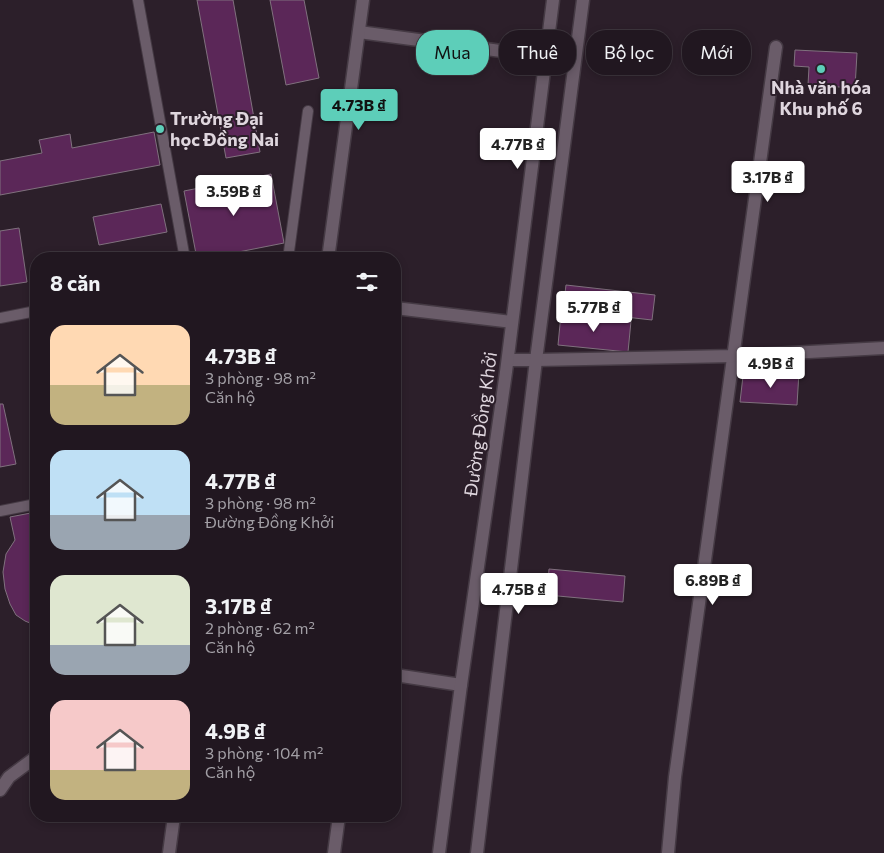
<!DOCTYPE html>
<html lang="vi">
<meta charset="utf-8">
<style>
:root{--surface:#211720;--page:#2d242d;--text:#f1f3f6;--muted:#a29fa5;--line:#3e363e;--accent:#5dceb9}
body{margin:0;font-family:Commissioner,sans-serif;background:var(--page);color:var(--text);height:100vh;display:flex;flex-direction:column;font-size:19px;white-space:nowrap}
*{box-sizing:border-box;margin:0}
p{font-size:16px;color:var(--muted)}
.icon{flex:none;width:28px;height:28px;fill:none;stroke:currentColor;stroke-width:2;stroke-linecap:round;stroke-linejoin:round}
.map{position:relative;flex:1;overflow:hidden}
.side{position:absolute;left:30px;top:252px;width:371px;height:570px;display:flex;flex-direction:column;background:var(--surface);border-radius:20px;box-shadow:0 2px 8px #0003,0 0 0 1px var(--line)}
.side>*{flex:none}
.guide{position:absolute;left:416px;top:30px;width:392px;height:45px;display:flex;gap:10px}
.price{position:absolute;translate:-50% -42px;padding:0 11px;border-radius:5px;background:#fff;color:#222;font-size:16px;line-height:32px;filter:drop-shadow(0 1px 2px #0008)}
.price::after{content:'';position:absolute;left:50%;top:30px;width:15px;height:11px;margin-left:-8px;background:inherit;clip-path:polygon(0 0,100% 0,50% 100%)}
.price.current{background:var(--accent);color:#111}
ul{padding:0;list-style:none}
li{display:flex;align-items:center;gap:15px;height:125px;padding:0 20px}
li span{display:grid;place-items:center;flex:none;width:140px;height:100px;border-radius:15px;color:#555}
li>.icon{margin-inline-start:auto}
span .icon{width:60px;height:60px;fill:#fffc;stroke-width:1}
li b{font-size:21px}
h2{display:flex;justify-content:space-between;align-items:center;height:60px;padding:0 20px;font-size:21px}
.chip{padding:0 18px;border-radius:20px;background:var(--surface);box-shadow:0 2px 8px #0003,0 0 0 1px var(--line);font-size:18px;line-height:45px}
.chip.current{background:var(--accent);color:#111}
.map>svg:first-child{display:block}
.building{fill:#5b2758;stroke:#80717e}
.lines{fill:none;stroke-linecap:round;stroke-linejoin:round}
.service-casing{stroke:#453a44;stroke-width:12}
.minor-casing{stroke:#453a44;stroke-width:15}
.tertiary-casing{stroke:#453a44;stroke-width:15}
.secondary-casing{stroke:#453a44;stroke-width:15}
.service{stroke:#6a5c69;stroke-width:10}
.minor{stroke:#6a5c69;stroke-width:12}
.tertiary{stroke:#6a5c69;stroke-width:12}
.secondary{stroke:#6a5c69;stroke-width:12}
.poi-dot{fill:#5dceb9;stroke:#2c1f2a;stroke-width:2}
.labels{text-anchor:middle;stroke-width:4;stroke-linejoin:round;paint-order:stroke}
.poi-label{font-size:18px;font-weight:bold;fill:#dfd6de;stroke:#2c1f2a}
.street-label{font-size:18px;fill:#dfd6de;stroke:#2c1f2a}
</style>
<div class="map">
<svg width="884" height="853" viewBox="0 0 884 853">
<rect width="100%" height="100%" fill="#2c1f2a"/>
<!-- building -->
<g class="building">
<polygon points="197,0 233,0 260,152 226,158"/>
<polygon points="270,0 304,0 319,78 286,85"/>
<polygon points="795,50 857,53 855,88 808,85 809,67 794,66"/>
<polygon points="154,132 160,165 0,195 0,161 42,153 39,140 70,134 72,148"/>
<polygon points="271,174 284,243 203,259 197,259 184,191"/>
<polygon points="161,204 167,232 99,245 93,217"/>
<polygon points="19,228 27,282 0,286 0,231"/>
<polygon points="566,285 655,295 652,320 563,310"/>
<polygon points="561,314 631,321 628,352 558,345"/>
<polygon points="799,372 797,405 740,402 743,376"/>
<polygon points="0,404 3,404 16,464 0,467"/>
<polygon points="36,512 36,635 32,636 30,623 25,621 16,615 10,604 5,589 3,572 6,554 15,540 10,517"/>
<polygon points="549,569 625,576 623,602 547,595"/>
</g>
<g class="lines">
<!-- service casing -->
<g class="service-casing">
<g id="service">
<polyline points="138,0 185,259"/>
<polyline points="288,259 308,111"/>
<polyline points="0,318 36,311"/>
<polyline points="0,511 36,504"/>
</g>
</g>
<!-- minor casing -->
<g class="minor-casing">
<g id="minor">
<polyline points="359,32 546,57"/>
<polyline points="328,259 363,0"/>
<polyline points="395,308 512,322"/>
<polyline points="395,675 461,685"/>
<polyline points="0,790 9,777 36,757"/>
<polyline points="169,853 174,816"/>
<polyline points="334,853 339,816"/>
<polyline points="668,853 675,777 776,47"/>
</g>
</g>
<!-- tertiary casing -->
<g class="tertiary-casing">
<polyline id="tertiary" points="536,360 733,356 884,348"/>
</g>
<!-- secondary casing -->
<g class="secondary-casing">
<g id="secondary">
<polyline points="508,360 536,360"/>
<polyline points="439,853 461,685 506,372 553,0"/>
<polyline points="477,853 536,360 583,0"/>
</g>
</g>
<!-- service -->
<use href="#service" class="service"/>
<!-- minor -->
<use href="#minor" class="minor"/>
<!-- tertiary -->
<use href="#tertiary" class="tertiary"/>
<!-- secondary -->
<use href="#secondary" class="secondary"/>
</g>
<!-- markers -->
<g class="poi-dot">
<circle cx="821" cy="69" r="5"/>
<circle cx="160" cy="129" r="5"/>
</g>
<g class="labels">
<!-- poi labels -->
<g class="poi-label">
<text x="821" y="94">Nhà văn hóa<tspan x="821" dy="21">Khu phố 6</tspan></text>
<text x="170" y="125" text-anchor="start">Trường Đại<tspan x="170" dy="21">học Đồng Nai</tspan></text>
</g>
<!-- street labels -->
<g class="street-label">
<text transform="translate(481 424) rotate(-82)" y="6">Đường Đồng Khởi</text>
</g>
</g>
</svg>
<b class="price current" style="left:359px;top:131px">4.73B ₫</b>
<b class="price" style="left:518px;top:170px">4.77B ₫</b>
<b class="price" style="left:768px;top:203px">3.17B ₫</b>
<b class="price" style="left:234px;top:217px">3.59B ₫</b>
<b class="price" style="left:594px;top:333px">5.77B ₫</b>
<b class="price" style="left:771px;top:389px">4.9B ₫</b>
<b class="price" style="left:713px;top:606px">6.89B ₫</b>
<b class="price" style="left:519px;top:615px">4.75B ₫</b>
<div class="guide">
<a class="chip current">Mua</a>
<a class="chip">Thuê</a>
<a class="chip">Bộ lọc</a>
<a class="chip">Mới</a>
</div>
<section class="side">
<h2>8 căn<svg class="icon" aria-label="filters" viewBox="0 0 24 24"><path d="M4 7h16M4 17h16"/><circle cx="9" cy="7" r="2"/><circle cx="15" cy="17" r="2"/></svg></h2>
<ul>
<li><span style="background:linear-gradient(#ffd9b3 60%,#c2b280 0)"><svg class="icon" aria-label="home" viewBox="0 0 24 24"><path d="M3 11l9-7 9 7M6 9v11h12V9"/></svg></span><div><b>4.73B ₫</b><p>3 phòng · 98 m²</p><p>Căn hộ</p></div></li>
<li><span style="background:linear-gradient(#bfe0f5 65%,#9aa5b1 0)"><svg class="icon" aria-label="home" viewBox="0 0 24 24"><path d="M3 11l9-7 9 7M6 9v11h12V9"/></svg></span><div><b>4.77B ₫</b><p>3 phòng · 98 m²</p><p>Đường Đồng Khởi</p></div></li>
<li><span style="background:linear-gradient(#dfe7d0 70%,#9aa5b1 0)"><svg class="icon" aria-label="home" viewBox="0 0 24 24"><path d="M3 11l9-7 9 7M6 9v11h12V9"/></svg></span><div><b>3.17B ₫</b><p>2 phòng · 62 m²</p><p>Căn hộ</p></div></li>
<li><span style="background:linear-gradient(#f6c9c9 70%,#c2b280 0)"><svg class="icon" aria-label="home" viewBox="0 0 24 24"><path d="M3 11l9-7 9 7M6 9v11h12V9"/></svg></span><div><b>4.9B ₫</b><p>3 phòng · 104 m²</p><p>Căn hộ</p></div></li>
</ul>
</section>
</div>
